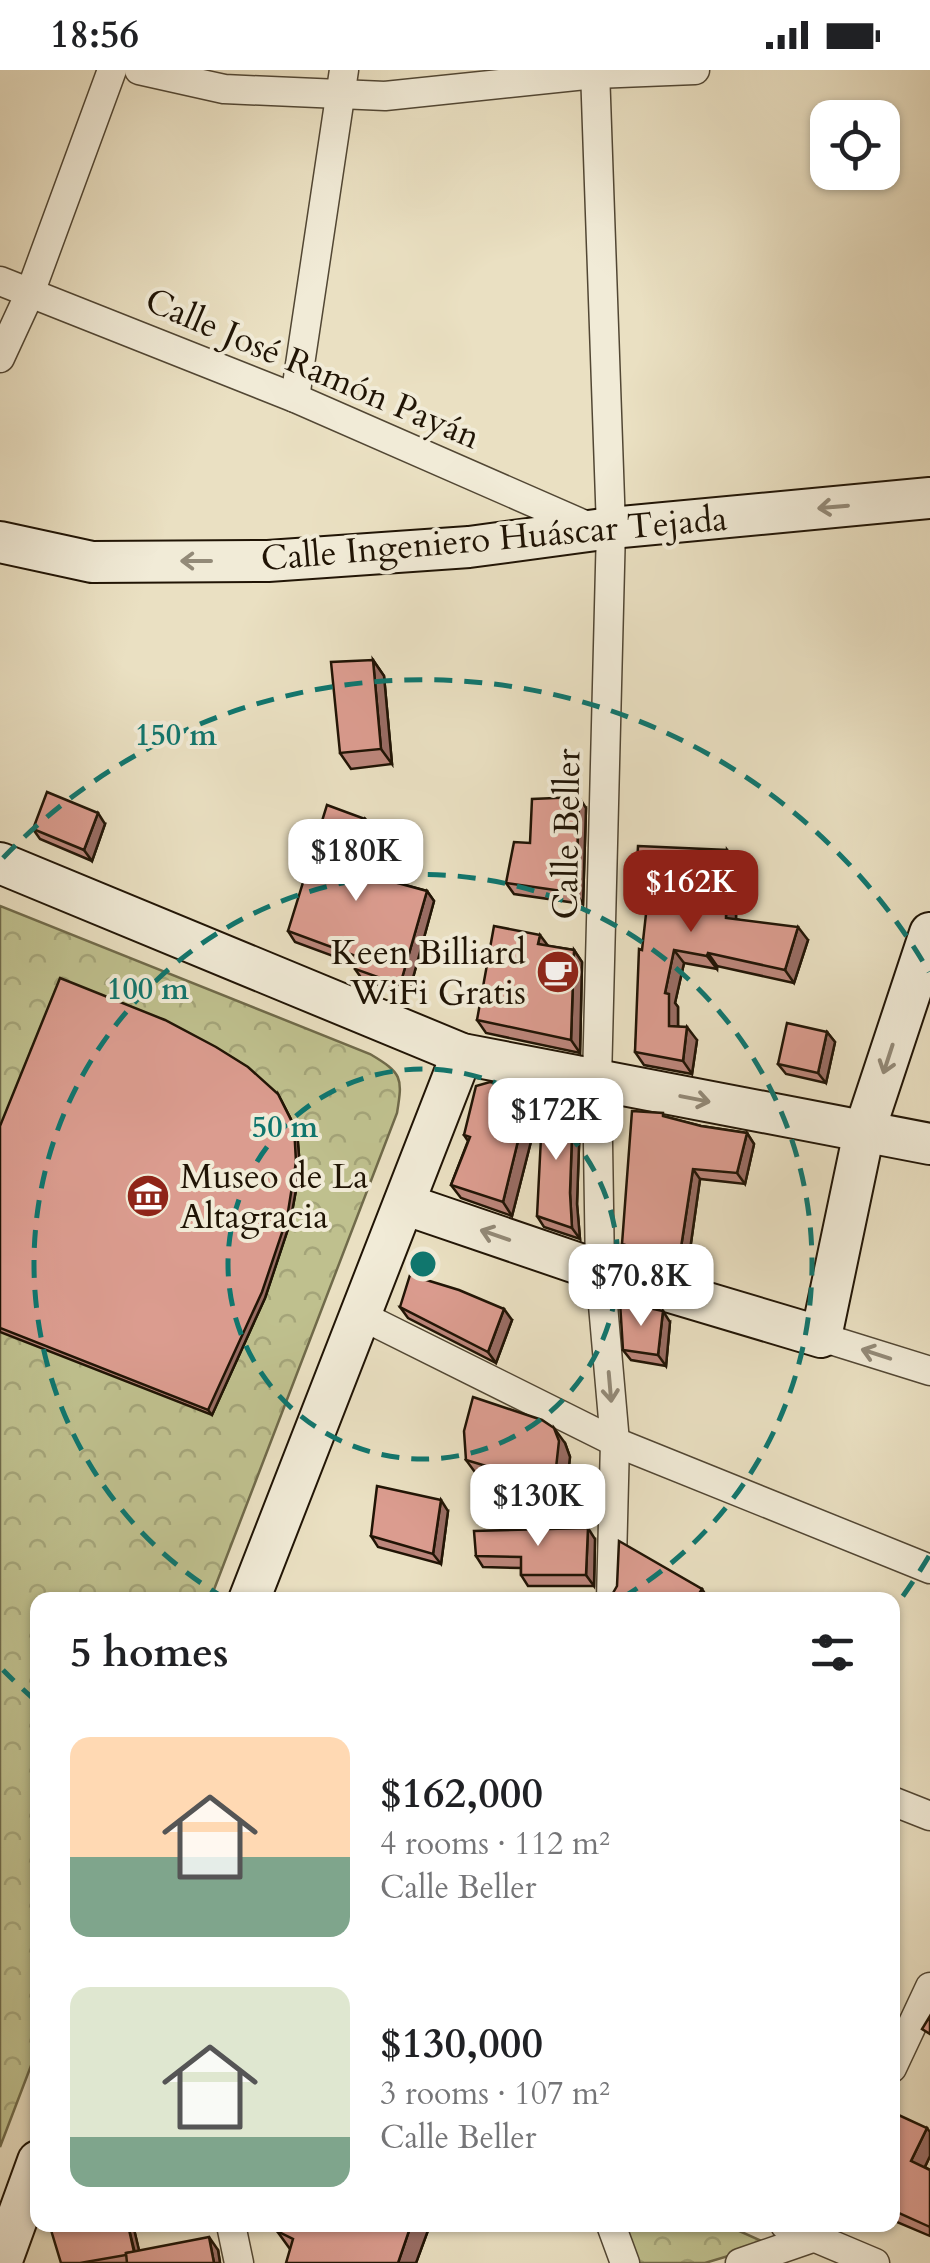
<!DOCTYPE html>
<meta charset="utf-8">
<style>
:root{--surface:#fff;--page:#f6f6f6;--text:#202124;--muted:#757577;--accent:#8f2418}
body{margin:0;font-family:Cardo,serif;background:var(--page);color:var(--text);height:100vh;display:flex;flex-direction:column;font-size:38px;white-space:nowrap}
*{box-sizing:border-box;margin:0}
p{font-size:32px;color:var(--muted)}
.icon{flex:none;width:55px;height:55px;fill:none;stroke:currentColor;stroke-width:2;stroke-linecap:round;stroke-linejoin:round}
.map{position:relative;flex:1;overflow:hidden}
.side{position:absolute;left:30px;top:1522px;width:870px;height:640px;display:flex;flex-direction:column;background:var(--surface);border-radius:20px;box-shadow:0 2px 8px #0004}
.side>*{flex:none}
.buttons{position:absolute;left:810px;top:30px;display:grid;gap:20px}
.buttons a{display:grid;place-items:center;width:90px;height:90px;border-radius:20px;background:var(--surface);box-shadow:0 2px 8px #0004;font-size:50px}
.price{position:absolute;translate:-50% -85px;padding:0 22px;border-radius:20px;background:#fff;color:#222;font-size:32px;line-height:65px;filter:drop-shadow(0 2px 5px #0008)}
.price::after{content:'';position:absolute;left:50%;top:60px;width:30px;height:22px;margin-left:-15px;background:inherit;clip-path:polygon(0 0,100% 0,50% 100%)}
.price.on{background:var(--accent);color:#fff}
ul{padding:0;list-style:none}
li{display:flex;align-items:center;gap:30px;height:250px;padding:0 40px}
li span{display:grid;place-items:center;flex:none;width:280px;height:200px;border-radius:20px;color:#555}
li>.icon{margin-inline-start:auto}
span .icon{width:120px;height:120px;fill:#fffc;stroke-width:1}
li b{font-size:42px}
h2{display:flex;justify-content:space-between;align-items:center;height:120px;padding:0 40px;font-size:42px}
.status{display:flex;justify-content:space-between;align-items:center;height:70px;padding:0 50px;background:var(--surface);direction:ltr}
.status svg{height:28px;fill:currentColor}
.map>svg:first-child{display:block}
.park{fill:url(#park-crowns);stroke:#706a4a;stroke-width:2.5}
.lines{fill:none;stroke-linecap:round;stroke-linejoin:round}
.street-casing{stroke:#524734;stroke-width:31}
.secondary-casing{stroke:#201405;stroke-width:44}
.street{stroke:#f1ebd7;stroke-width:28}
.secondary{stroke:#f1ebd7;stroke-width:40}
.wall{fill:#bc867b;stroke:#201405;stroke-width:2.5}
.shaded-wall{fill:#996d64;stroke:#201405;stroke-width:2.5}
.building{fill:#db9c8f;stroke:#201405;stroke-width:2.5}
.oneway{stroke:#938a78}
.ring{fill:none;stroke:#0f766e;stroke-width:5;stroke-dasharray:18 12}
.labels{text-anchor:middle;stroke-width:8;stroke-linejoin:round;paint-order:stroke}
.street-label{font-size:35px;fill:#201405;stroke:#f1ebd7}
.poi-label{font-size:35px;fill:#201405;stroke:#f1ebd7;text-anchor:end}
.centre{fill:#0f766e;stroke:#f1ebd7;stroke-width:5}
.ring-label{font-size:30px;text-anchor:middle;font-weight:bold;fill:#0f766e;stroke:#f1ebd7;stroke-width:8;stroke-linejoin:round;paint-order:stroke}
</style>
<div class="status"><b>18:56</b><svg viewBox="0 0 49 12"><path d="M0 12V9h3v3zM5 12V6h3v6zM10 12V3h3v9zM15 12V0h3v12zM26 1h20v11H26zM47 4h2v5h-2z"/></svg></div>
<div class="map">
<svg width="930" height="2193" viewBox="0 0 930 2193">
<defs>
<pattern id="park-crowns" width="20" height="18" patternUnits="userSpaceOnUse" patternTransform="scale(2.5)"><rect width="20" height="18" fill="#bfc08e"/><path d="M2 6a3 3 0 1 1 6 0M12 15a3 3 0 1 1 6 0" fill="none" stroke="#a4a479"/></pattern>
</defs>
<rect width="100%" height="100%" fill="#eae0c2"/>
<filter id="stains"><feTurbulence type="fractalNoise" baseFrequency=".002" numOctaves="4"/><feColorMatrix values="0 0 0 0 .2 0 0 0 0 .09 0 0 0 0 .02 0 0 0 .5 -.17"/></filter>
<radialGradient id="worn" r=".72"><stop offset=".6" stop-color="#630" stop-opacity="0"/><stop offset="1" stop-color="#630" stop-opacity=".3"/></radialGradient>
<!-- park -->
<g class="park">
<path d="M 0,836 L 370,984 C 402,1003 403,1007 397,1043 L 210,1530 L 38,1530 L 37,1980 L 0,2077 Z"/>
<polygon points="621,2155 726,2155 768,2174 705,2193 632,2193"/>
</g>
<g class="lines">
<!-- street casing -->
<g class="street-casing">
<g id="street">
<polyline points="139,0 224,19 385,26 595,4 695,0"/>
<polyline points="595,0 611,458 597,1010 600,1201 615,1372 611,1530"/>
<polyline points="0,211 295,328 594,459"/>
<polyline points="0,288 30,223 112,0"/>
<polyline points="295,328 344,0"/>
<polyline points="360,1245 615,1372 930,1499"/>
<polyline points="821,1267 930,1301"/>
<polyline points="892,1731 930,1746"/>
<polyline points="892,1998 930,1917"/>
<polyline points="231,2155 239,2193"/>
<polyline points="611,2155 625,2193"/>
<polyline points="785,2155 875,2193"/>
<polyline points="740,2193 815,2167 818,2161"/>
</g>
</g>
<!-- secondary casing -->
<g class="secondary-casing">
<g id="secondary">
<polyline points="0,472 92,492 268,491 469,477 611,458 930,428"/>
<polyline points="0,793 462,984 930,1074"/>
<polyline points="404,1134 600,1201 821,1267 864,1062 930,863"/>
<polyline points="249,1530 462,984"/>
<polyline points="1,2193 38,2091"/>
</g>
</g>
<!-- street -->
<use href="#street" class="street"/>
<!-- secondary -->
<use href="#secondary" class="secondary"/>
</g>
<!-- wall -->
<g class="wall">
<polygon points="373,590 384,606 392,694 351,699 340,683"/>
<polygon points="586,738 583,834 514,824 506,813 530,773"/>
<polygon points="365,749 373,760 359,802 427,821 434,831 408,926 362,909 355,899 355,894 295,872 288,861"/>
<polygon points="105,754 92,791 40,769 33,759"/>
<polygon points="736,793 736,849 808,870 794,913 717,896 717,899 684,893 675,933 678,937 678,956 697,970 692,1004 644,995 635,982 648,829 646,829 636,816"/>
<polygon points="548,876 574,880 582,892 580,983 486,963 477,950"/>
<polygon points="827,962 835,972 826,1013 786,1004 778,994"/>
<polygon points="281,1030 297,1061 300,1098 290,1153 265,1228 212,1345 0,1262 0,1056"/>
<polygon points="540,1036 512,1146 461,1128 451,1115 468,1071 464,1065"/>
<polygon points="573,1036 580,1047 577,1134 580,1169 544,1157 537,1146"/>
<polygon points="666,1047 701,1056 747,1063 754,1074 745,1114 700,1109 688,1194 677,1192 674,1198 629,1185 622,1174"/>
<polygon points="400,1237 512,1250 496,1293 408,1248"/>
<polygon points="670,1252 666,1296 631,1290 623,1280"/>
<polygon points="565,1373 570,1387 565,1432 477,1405 466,1390"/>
<polygon points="448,1441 441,1494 378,1477 371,1466"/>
<polygon points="595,1469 594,1516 528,1516 521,1505 521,1498 483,1497 476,1486"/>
<polygon points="892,2042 930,2062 930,2086 925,2097 930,2100 930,2166 892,2150"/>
<polygon points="133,2155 139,2181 218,2180 220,2193 61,2193"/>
<polygon points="279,2155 430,2155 416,2193 290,2179 277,2161"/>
</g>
<!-- shaded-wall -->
<g class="shaded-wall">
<polygon points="373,590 384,606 392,694 381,679"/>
<polygon points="579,727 586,738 583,834 576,823"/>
<polygon points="98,743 105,754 92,791 84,780"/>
<polygon points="365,749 373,760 357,810 349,800"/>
<polygon points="727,780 736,793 736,861 726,848"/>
<polygon points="427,821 434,831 408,926 400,915"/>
<polygon points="798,857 808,870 794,913 785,900"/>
<polygon points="540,865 549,877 538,874"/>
<polygon points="574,880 582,892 580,983 571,970"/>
<polygon points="674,880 684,893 675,933 678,937 678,969 669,956 665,923"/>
<polygon points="708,883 717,896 717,899 707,886"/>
<polygon points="687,957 697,970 692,1004 683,991"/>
<polygon points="827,962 835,972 826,1013 818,1003"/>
<polygon points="530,1022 540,1036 512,1146 503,1132"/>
<polygon points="278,1024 297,1061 300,1098 290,1153 265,1228 212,1345 208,1340"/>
<polygon points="573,1036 580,1047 577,1134 580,1169 572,1158 570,1123"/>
<polygon points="747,1063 754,1074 745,1114 737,1103"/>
<polygon points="693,1099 700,1109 688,1194 680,1184"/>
<polygon points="670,1181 677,1192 674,1198 667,1188"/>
<polygon points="504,1239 512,1250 496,1293 488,1282"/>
<polygon points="663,1241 670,1252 666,1296 658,1285"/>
<polygon points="554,1358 565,1373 570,1387 565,1432 554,1416"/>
<polygon points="441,1430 448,1441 441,1494 433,1484"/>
<polygon points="588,1458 595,1469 594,1516 586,1505"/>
<polygon points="702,1519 709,1530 695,1530"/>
<polygon points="927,2058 930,2062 930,2086 921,2105 911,2091"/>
<polygon points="128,2155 133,2155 142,2193 135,2183"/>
<polygon points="411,2155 430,2155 416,2193 398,2193"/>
<polygon points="209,2167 218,2180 220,2193 214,2193"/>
</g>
<!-- building -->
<g class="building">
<polygon points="373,590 381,679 340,683 331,592"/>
<polygon points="47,722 98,743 84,780 33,759"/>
<polygon points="579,727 576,823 506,813 514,772 530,773 532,729"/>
<polygon points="327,735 365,749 349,800 427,821 400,915 355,899 356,886 288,861"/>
<polygon points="638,776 727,780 726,848 798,857 785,900 708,883 707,886 674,880 665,923 669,924 669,956 687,957 683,991 635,982 639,879 642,880 649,817 636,816"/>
<polygon points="494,856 540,865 538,874 574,880 571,970 477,950"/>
<polygon points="60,908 165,950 216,977 248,997 278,1024 294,1056 296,1092 287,1148 262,1222 208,1340 0,1258 0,1056"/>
<polygon points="787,953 827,962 818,1003 778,994"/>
<polygon points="490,1012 530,1022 503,1132 451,1115 470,1067 464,1065 476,1016"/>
<polygon points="543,1028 573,1036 570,1123 572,1158 537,1146"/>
<polygon points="632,1041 663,1043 663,1046 701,1056 747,1063 737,1103 693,1099 680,1184 670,1181 667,1188 622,1174"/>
<polygon points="410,1205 459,1220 504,1239 488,1282 400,1237"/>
<polygon points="620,1232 663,1241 658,1285 623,1280"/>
<polygon points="473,1327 542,1350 554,1358 559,1371 554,1416 466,1390 464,1361"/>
<polygon points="377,1416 441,1430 433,1484 371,1466"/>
<polygon points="588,1458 586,1505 521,1505 521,1487 476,1486 474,1461"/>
<polygon points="619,1471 702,1519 695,1530 609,1530 617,1516"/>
<polygon points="930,1946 930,1964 922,1959"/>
<polygon points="892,2042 927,2058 911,2091 930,2100 930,2157 892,2140"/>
<polygon points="52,2155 128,2155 134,2182 126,2183 126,2185 80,2193 61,2193 51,2160"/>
<polygon points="279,2155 411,2155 398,2193 286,2193 293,2169 277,2161"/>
<polygon points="209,2167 214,2193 127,2193 126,2183"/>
</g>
<!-- one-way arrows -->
<defs><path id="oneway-shaft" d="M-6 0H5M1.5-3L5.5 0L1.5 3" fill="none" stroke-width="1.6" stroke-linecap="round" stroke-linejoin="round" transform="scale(2.5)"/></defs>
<g class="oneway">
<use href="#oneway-shaft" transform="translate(833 437) rotate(175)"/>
<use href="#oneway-shaft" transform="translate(196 491) rotate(180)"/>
<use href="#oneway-shaft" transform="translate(888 989) rotate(108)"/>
<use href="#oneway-shaft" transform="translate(695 1029) rotate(11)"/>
<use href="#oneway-shaft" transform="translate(495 1165) rotate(-161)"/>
<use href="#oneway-shaft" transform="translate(876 1284) rotate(-162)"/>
<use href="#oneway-shaft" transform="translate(610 1317) rotate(85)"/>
</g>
<!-- distance rings -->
<g class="ring">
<circle cx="423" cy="1194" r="195"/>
<path d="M226 1529A389 389 0 1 1 620 1529"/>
<path d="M929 1486A584 584 0 0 1 895 1537M36 1631A584 584 0 0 1 3 1600M3 788A584 584 0 0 1 929 902"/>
</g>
<!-- icons -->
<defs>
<g id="cafe-disc" transform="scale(2.25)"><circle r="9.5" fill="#8f2418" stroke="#f1ebd7"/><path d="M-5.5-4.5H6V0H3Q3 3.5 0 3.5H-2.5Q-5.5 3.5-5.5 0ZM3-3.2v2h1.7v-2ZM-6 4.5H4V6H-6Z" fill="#fff"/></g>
<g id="museum-disc" transform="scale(2.25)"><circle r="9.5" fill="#8f2418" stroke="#f1ebd7"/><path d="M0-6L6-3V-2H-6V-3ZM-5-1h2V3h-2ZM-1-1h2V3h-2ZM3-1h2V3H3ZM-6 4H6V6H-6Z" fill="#fff"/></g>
</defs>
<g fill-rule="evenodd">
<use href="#cafe-disc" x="558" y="902"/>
<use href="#museum-disc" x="148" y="1126"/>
</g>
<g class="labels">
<!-- street labels -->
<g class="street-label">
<text transform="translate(313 298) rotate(23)" y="12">Calle José Ramón Payán</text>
<text transform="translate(494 468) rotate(-5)" y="12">Calle Ingeniero Huáscar Tejada</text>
<text transform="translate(566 764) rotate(-89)" y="12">Calle Beller</text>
</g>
<!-- poi labels -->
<g class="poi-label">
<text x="526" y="894">Keen Billiard<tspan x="526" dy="40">WiFi Gratis</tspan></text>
<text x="180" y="1118" text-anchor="start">Museo de La<tspan x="180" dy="40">Altagracia</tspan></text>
</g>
</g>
<circle cx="423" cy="1194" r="15" class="centre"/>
<g class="ring-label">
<text x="176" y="675">150 m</text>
<text x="148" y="929">100 m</text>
<text x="285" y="1067">50 m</text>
</g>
<rect width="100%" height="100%" filter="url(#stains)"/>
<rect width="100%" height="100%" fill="url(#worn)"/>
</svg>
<div class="buttons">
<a><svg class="icon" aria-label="locate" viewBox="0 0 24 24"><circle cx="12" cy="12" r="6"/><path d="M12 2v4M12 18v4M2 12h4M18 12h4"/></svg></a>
</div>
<b class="price" style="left:356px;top:834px">$180K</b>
<b class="price on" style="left:691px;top:865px">$162K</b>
<b class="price" style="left:556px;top:1093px">$172K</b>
<b class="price" style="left:641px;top:1259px">$70.8K</b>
<b class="price" style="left:538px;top:1479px">$130K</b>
<section class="side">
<h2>5 homes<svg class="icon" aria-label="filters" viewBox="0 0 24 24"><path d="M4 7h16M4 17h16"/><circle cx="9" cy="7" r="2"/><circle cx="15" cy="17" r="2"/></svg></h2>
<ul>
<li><span style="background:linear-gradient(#ffd9b3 60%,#7fa58c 0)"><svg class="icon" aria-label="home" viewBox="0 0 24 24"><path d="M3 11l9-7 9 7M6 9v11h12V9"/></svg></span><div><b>$162,000</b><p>4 rooms · 112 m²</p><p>Calle Beller</p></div></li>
<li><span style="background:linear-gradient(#dfe7d0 75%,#7fa58c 0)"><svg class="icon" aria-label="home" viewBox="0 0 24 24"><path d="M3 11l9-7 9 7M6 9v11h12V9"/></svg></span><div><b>$130,000</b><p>3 rooms · 107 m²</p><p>Calle Beller</p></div></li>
</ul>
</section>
</div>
